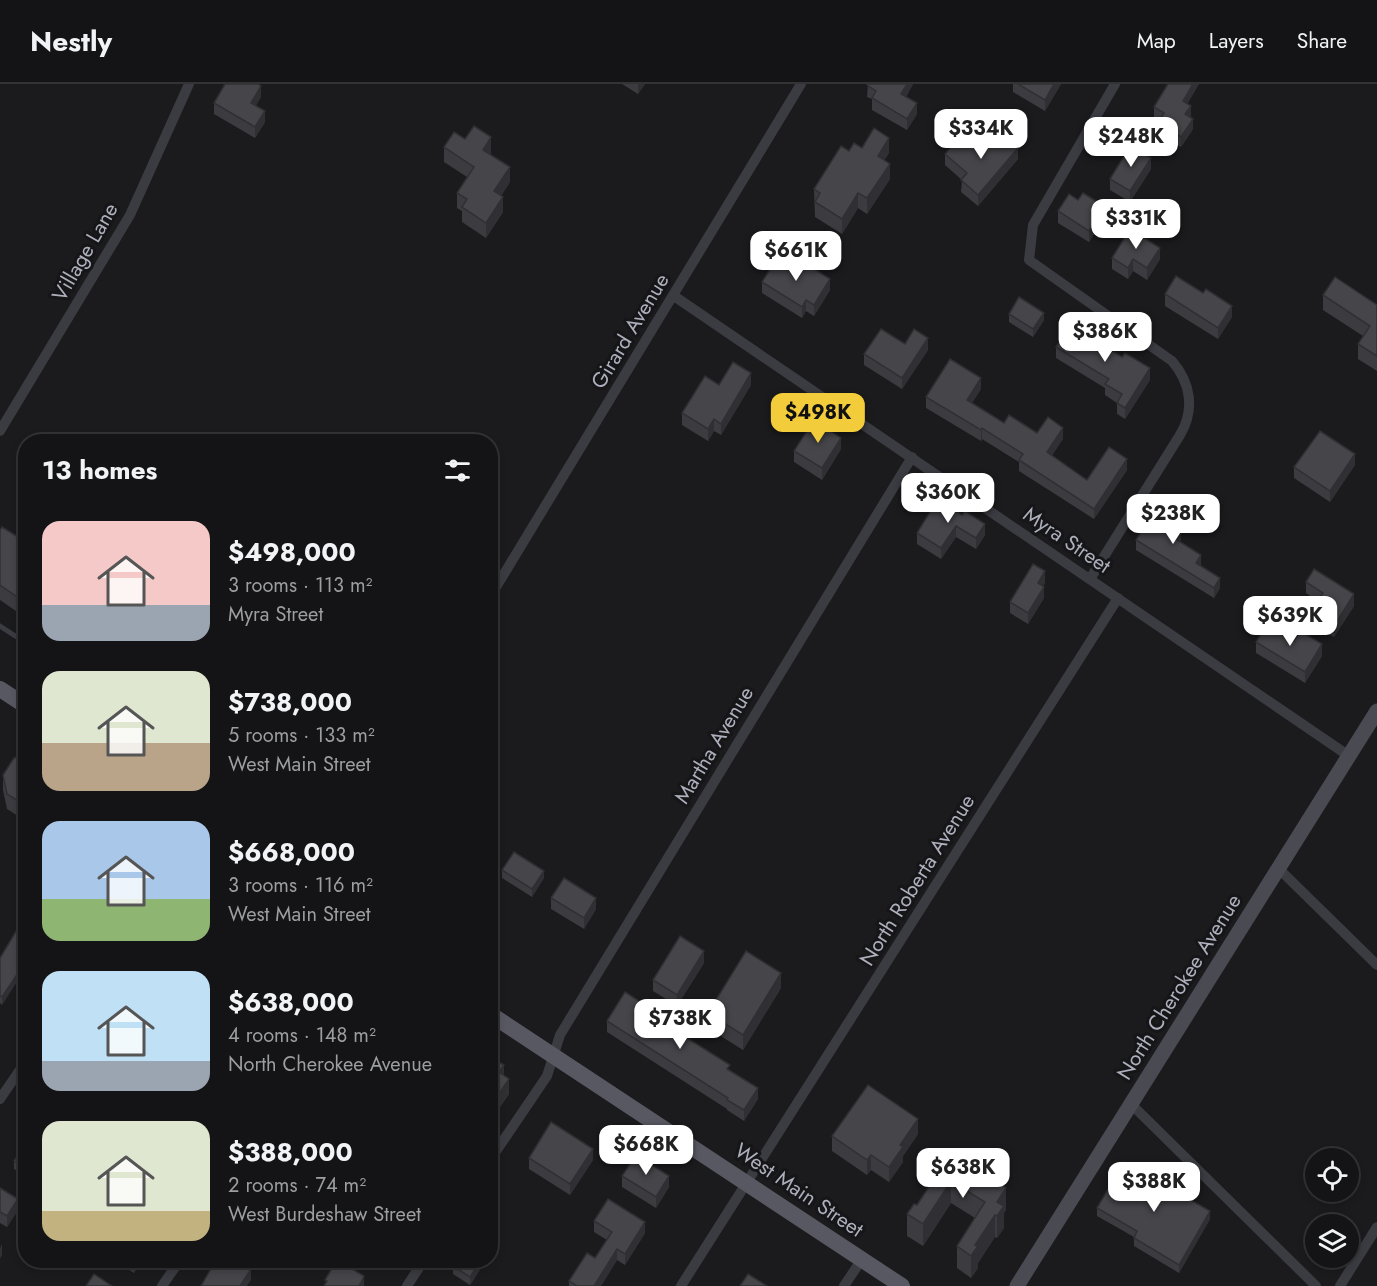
<!DOCTYPE html>
<meta charset="utf-8">
<style>
:root{--surface:#141416;--page:#1d1d1f;--text:#f1f3f6;--muted:#9d9ea1;--line:#333335;--accent:#f3cc3c}
body{margin:0;font-family:Jost,sans-serif;background:var(--page);color:var(--text);height:100vh;display:flex;flex-direction:column;font-size:22px;white-space:nowrap}
*{box-sizing:border-box;margin:0}
p{font-size:20px;color:var(--muted)}
.icon{flex:none;width:33px;height:33px;fill:none;stroke:currentColor;stroke-width:2;stroke-linecap:round;stroke-linejoin:round}
.map{position:relative;flex:1;overflow:hidden}
.details{position:absolute;left:18px;top:350px;width:480px;height:834px;display:flex;flex-direction:column;background:var(--surface);border-radius:24px;box-shadow:0 3px 9px #0003,0 0 0 2px var(--line)}
.details>*{flex:none}
.tools{position:absolute;left:1305px;top:1064px;display:grid;gap:12px}
.tools a{display:grid;place-items:center;width:54px;height:54px;border-radius:50%;background:var(--surface);box-shadow:0 3px 9px #0003,0 0 0 2px var(--line);font-size:30px}
.price{position:absolute;translate:-50% -51px;padding:0 14px;border-radius:12px;background:#fff;color:#222;font-size:20px;line-height:39px;filter:drop-shadow(0 2px 3px #0008)}
.price::after{content:'';position:absolute;left:50%;top:36px;width:18px;height:14px;margin-left:-9px;background:inherit;clip-path:polygon(0 0,100% 0,50% 100%)}
.price.current{background:var(--accent);color:#111}
ul{padding:0;list-style:none}
li{display:flex;align-items:center;gap:18px;height:150px;padding:0 24px}
li span{display:grid;place-items:center;flex:none;width:168px;height:120px;border-radius:18px;color:#555}
li>.icon{margin-inline-start:auto}
span .icon{width:72px;height:72px;fill:#fffc;stroke-width:1}
li b{font-size:26px}
h2{display:flex;justify-content:space-between;align-items:center;height:72px;padding:0 24px;font-size:26px}
header{display:flex;align-items:center;gap:36px;box-sizing:border-box;height:84px;padding:0 30px;background:var(--surface);border-bottom:2px solid var(--line)}
header strong{font-size:28px}
nav{display:flex;gap:33px;margin-inline-start:auto;font-size:21px}
.map>svg:first-child{display:block}
.lines{fill:none;stroke-linecap:round;stroke-linejoin:round}
.lane{stroke:#3b3c42;stroke-width:5}
.street{stroke:#3b3c42;stroke-width:10}
.secondary{stroke:#494a52;stroke-width:15}
.primary{stroke:#575861;stroke-width:16}
.wall{fill:#3b3b40}
.shaded-wall{fill:#303034}
.building{fill:#45454a;stroke:#303034;stroke-width:1.5}
.labels{text-anchor:middle;stroke-width:6;stroke-linejoin:round;paint-order:stroke}
.street-label{font-size:21px;fill:#adb0bc;stroke:#161518}
</style>
<header>
<strong>Nestly</strong>
<nav><a>Map</a><a>Layers</a><a>Share</a></nav>
</header>
<div class="map">
<svg width="1377" height="1202" viewBox="0 0 1377 1202">
<rect width="100%" height="100%" fill="#1b1a1d"/>
<g class="lines">
<!-- lane -->
<polyline class="lane" points="0,542 26,559"/>
<!-- street -->
<g class="street">
<polyline points="674,212 1349,672"/>
<polyline points="0,347 130,131 189,0"/>
<path d="M 1090,495 L 1180,351 C 1195,326 1191,299 1172,277 L 1029,176 L 1033,141 L 1115,0"/>
<polyline points="490,513 801,0"/>
<polyline points="1278,784 1377,881"/>
<polyline points="0,1015 26,977"/>
<polyline points="1131,1020 1316,1202"/>
<polyline points="490,1076 547,992 560,951 912,373"/>
<polyline points="162,1202 180,1176"/>
<polyline points="407,1202 424,1176"/>
<polyline points="681,1202 1118,514"/>
<polyline points="844,1202 862,1175"/>
<polyline points="1340,1202 1377,1143"/>
</g>
<!-- secondary -->
<polyline class="secondary" points="1017,1202 1377,627"/>
<!-- primary -->
<g class="primary">
<polyline points="0,605 26,622"/>
<polyline points="490,930 902,1202"/>
</g>
</g>
<!-- wall -->
<g class="wall">
<polygon points="622,0 645,0 638,10"/>
<polygon points="868,0 913,0 906,13 917,30 907,46 872,26 872,15 867,13"/>
<polygon points="1013,0 1061,0 1045,27 1013,8"/>
<polygon points="1168,0 1199,0 1187,20 1191,32 1190,33 1193,45 1181,63 1174,59 1168,67 1152,57 1152,47 1159,36 1154,33 1154,23"/>
<polygon points="261,13 256,21 265,38 255,54 214,30 214,19"/>
<polygon points="465,55 491,68 490,71 510,98 501,112 503,128 486,154 462,138 462,127 457,124 457,109 467,93 444,78 444,63"/>
<polygon points="862,64 889,69 884,76 890,95 867,130 858,124 842,150 815,133 814,105 849,67"/>
<polygon points="945,70 982,70 1018,75 978,122 961,108 962,96 945,81"/>
<polygon points="1151,85 1130,118 1110,106 1110,95"/>
<polygon points="1058,127 1099,130 1099,142 1089,158 1058,139"/>
<polygon points="1112,174 1160,175 1147,196 1133,187 1128,195 1112,185"/>
<polygon points="796,186 830,206 814,232 806,227 802,234 762,209 762,198"/>
<polygon points="1203,209 1232,233 1218,255 1165,222 1165,210"/>
<polygon points="1323,211 1377,221 1377,287 1358,275 1358,260 1363,252 1323,226"/>
<polygon points="1009,230 1044,236 1033,253 1009,238"/>
<polygon points="905,260 928,266 902,305 864,281 864,270"/>
<polygon points="1056,263 1122,273 1150,296 1125,335 1117,330 1117,319 1105,311 1105,304 1056,274"/>
<polygon points="719,301 751,301 721,351 714,347 708,357 682,341 682,329"/>
<polygon points="981,305 972,319 1004,339 1037,349 1063,355 1052,371 1087,396 1127,386 1094,435 1019,387 1019,378 982,355 981,357 926,324 926,313"/>
<polygon points="841,365 822,396 794,378 794,367"/>
<polygon points="1355,381 1330,418 1294,394 1294,383"/>
<polygon points="962,431 985,451 976,465 956,453 941,475 917,460 917,449"/>
<polygon points="1179,445 1177,447 1181,458 1220,504 1214,514 1136,466 1136,456"/>
<polygon points="0,446 26,458 16,527 0,516"/>
<polygon points="1306,498 1354,522 1334,553 1311,539 1311,527 1317,517 1306,509"/>
<polygon points="1045,499 1043,502 1044,514 1028,540 1010,529 1010,518"/>
<polygon points="1294,557 1322,572 1305,599 1256,569 1256,558"/>
<polygon points="26,671 26,737 7,725 3,706 3,691"/>
<polygon points="502,786 544,794 532,813 502,794"/>
<polygon points="551,814 596,825 584,845 551,825"/>
<polygon points="18,844 2,921 0,919 0,874"/>
<polygon points="704,879 677,922 653,907 653,896"/>
<polygon points="781,904 743,966 708,944 708,929"/>
<polygon points="607,937 668,947 730,986 758,1015 744,1037 727,1026 727,1025 607,948"/>
<polygon points="490,973 504,991 509,1010 496,1029 490,1025"/>
<polygon points="918,1050 903,1072 903,1078 889,1098 871,1086 867,1091 832,1067 832,1052"/>
<polygon points="26,1059 26,1093 14,1085 14,1077"/>
<polygon points="529,1074 593,1076 570,1111 529,1085"/>
<polygon points="967,1081 1006,1126 1004,1129 1004,1144 997,1154 995,1153 978,1179 978,1184 971,1194 957,1184 957,1162 975,1134 951,1119 923,1162 907,1152 907,1130 917,1121 934,1096 934,1090 947,1085"/>
<polygon points="622,1092 669,1103 656,1124 622,1103"/>
<polygon points="0,1104 18,1126 7,1143 0,1139"/>
<polygon points="1097,1124 1210,1135 1179,1189 1134,1162 1134,1153 1097,1132"/>
<polygon points="594,1137 645,1149 625,1181 617,1176 601,1202 569,1202 569,1197 595,1174 607,1156 594,1148"/>
<polygon points="113,1176 142,1176 134,1189"/>
<polygon points="486,1176 470,1201 453,1190 453,1182"/>
</g>
<!-- shaded-wall -->
<g class="shaded-wall">
<polygon points="638,0 645,0 638,10"/>
<polygon points="907,0 913,0 901,21 901,10"/>
<polygon points="1054,0 1061,0 1045,27 1045,16"/>
<polygon points="1193,0 1199,0 1183,27 1183,17"/>
<polygon points="261,2 261,13 251,30 251,19"/>
<polygon points="917,19 917,30 907,46 907,35"/>
<polygon points="1191,22 1191,32 1185,41 1185,30"/>
<polygon points="265,27 265,38 255,54 255,43"/>
<polygon points="1193,35 1193,45 1181,63 1181,53"/>
<polygon points="1174,48 1174,59 1168,67 1168,57"/>
<polygon points="491,53 491,68 483,81 483,66"/>
<polygon points="889,54 889,69 878,87 878,72"/>
<polygon points="1018,64 1018,75 978,122 978,111"/>
<polygon points="1151,74 1151,85 1130,118 1130,107"/>
<polygon points="890,80 890,95 867,130 867,114"/>
<polygon points="510,83 510,98 494,122 494,107"/>
<polygon points="858,109 858,124 842,150 842,135"/>
<polygon points="503,113 503,128 486,154 486,139"/>
<polygon points="1099,119 1099,130 1093,139 1093,127"/>
<polygon points="1099,131 1099,142 1089,158 1089,147"/>
<polygon points="1160,164 1160,175 1147,196 1147,184"/>
<polygon points="1133,175 1133,187 1128,195 1128,184"/>
<polygon points="830,195 830,206 814,232 814,221"/>
<polygon points="806,216 806,227 802,234 802,223"/>
<polygon points="1232,222 1232,233 1218,255 1218,244"/>
<polygon points="1044,229 1044,236 1033,253 1033,245"/>
<polygon points="928,254 928,266 902,305 902,294"/>
<polygon points="1150,284 1150,296 1125,335 1125,324"/>
<polygon points="751,289 751,301 721,351 721,340"/>
<polygon points="981,294 981,305 967,327 967,316"/>
<polygon points="714,335 714,347 708,357 708,345"/>
<polygon points="982,344 982,355 981,357 981,346"/>
<polygon points="1063,344 1063,355 1047,379 1047,368"/>
<polygon points="841,354 841,365 822,396 822,384"/>
<polygon points="1355,370 1355,381 1330,418 1330,407"/>
<polygon points="1127,375 1127,386 1094,435 1094,425"/>
<polygon points="1179,435 1179,445 1173,455 1173,444"/>
<polygon points="985,440 985,451 976,465 976,454"/>
<polygon points="956,442 956,453 941,475 941,464"/>
<polygon points="1181,449 1181,459 1177,456"/>
<polygon points="1201,471 1201,481 1196,489 1196,479"/>
<polygon points="1045,487 1045,499 1038,510 1038,499"/>
<polygon points="1220,494 1220,504 1214,514 1214,504"/>
<polygon points="26,498 26,513 16,527 16,512"/>
<polygon points="1044,503 1044,514 1028,540 1028,529"/>
<polygon points="1354,510 1354,522 1334,553 1334,542"/>
<polygon points="1322,560 1322,572 1305,599 1305,588"/>
<polygon points="544,787 544,794 532,813 532,805"/>
<polygon points="596,814 596,825 584,845 584,834"/>
<polygon points="704,867 704,879 677,922 677,911"/>
<polygon points="26,877 26,884 2,921 2,913"/>
<polygon points="781,889 781,904 743,966 743,951"/>
<polygon points="668,936 668,947 664,944"/>
<polygon points="504,981 504,996 499,988"/>
<polygon points="509,995 509,1010 496,1029 496,1014"/>
<polygon points="758,1004 758,1015 744,1037 744,1026"/>
<polygon points="918,1035 918,1050 903,1072 903,1078 889,1098 889,1083 900,1061"/>
<polygon points="593,1065 593,1076 570,1111 570,1100"/>
<polygon points="871,1071 871,1086 867,1091 867,1076"/>
<polygon points="669,1092 669,1103 656,1124 656,1113"/>
<polygon points="951,1097 951,1119 923,1162 923,1140"/>
<polygon points="1006,1104 1006,1126 1004,1129 1004,1144 997,1154 997,1118"/>
<polygon points="18,1115 18,1126 7,1143 7,1132"/>
<polygon points="1210,1127 1210,1135 1179,1189 1179,1181"/>
<polygon points="995,1131 995,1153 978,1179 978,1184 971,1194 971,1172 975,1161"/>
<polygon points="645,1138 645,1149 625,1181 625,1170"/>
<polygon points="2,1160 2,1171 0,1175 0,1164"/>
<polygon points="617,1165 617,1176 601,1202 594,1202"/>
<polygon points="135,1176 142,1176 134,1189 134,1178"/>
<polygon points="247,1176 254,1176 244,1192 244,1181"/>
<polygon points="481,1176 486,1176 470,1201 470,1193"/>
<polygon points="251,1185 251,1196 247,1202 240,1202"/>
<polygon points="364,1192 364,1202 359,1202"/>
</g>
<!-- building -->
<g class="building">
<polygon points="225,0 258,0 261,2 251,19 265,27 255,43 214,19"/>
<polygon points="868,0 907,0 901,10 917,19 907,35 872,14 876,7 867,1"/>
<polygon points="1018,0 1054,0 1045,16"/>
<polygon points="1168,0 1193,0 1183,17 1191,22 1185,30 1193,35 1181,53 1174,48 1168,57 1152,47 1164,29 1154,23"/>
<polygon points="474,42 491,53 483,66 510,83 494,107 503,113 486,139 462,123 467,115 457,109 474,83 444,63 454,48 465,55"/>
<polygon points="874,44 889,54 878,72 890,80 867,114 858,109 842,135 815,118 820,109 814,105 841,62 849,67 854,59 862,64"/>
<polygon points="1000,48 1018,64 978,111 961,96 967,89 945,70 961,51 982,70"/>
<polygon points="1131,61 1151,74 1130,107 1110,95"/>
<polygon points="1083,109 1099,119 1093,127 1099,131 1089,147 1058,127 1069,110 1078,116"/>
<polygon points="1130,145 1160,164 1147,184 1133,175 1128,184 1112,174"/>
<polygon points="777,174 796,186 802,177 830,195 814,221 806,216 802,223 762,198"/>
<polygon points="1176,192 1203,209 1206,205 1232,222 1218,244 1165,210"/>
<polygon points="1335,193 1377,221 1377,272 1358,260 1370,242 1323,211"/>
<polygon points="1019,213 1044,229 1033,245 1009,230"/>
<polygon points="1070,241 1122,273 1125,269 1150,284 1125,324 1117,319 1122,310 1105,300 1109,295 1056,263"/>
<polygon points="881,245 905,260 914,245 928,254 902,294 864,270"/>
<polygon points="950,275 981,294 967,316 1004,339 1009,331 1037,349 1048,333 1063,344 1047,368 1087,396 1109,363 1127,375 1094,425 1019,376 1023,370 982,344 981,346 926,313"/>
<polygon points="733,278 751,289 721,340 714,335 708,345 682,329 705,292 719,301"/>
<polygon points="814,336 841,354 822,384 794,367"/>
<polygon points="1320,347 1355,370 1330,407 1294,383"/>
<polygon points="938,415 962,431 965,427 985,440 976,454 956,442 941,464 917,449"/>
<polygon points="1157,421 1179,435 1173,444 1181,449 1177,456 1201,471 1196,479 1220,494 1214,504 1136,456"/>
<polygon points="2,443 26,458 26,498 16,512 0,501 0,446"/>
<polygon points="1033,480 1045,487 1038,499 1044,503 1028,529 1010,518"/>
<polygon points="1314,485 1354,510 1334,542 1311,527 1323,509 1306,498"/>
<polygon points="1267,540 1294,557 1300,547 1322,560 1305,588 1256,558"/>
<polygon points="26,671 26,722 7,710 3,691 14,674"/>
<polygon points="514,768 544,787 532,805 502,786"/>
<polygon points="564,794 596,814 584,834 551,814"/>
<polygon points="18,844 26,849 26,877 2,913 0,912 0,874"/>
<polygon points="680,852 704,867 677,911 653,896"/>
<polygon points="746,867 781,889 743,951 708,929"/>
<polygon points="625,908 668,936 664,944 685,957 687,954 730,981 727,985 758,1004 744,1026 727,1016 728,1014 607,937"/>
<polygon points="490,973 504,981 499,988 509,995 496,1014 490,1010"/>
<polygon points="868,1001 918,1035 900,1061 903,1063 889,1083 871,1071 867,1076 832,1052"/>
<polygon points="551,1038 593,1065 570,1100 529,1074"/>
<polygon points="26,1059 26,1085 14,1077"/>
<polygon points="636,1071 669,1092 656,1113 622,1092"/>
<polygon points="956,1071 967,1078 965,1080 994,1099 996,1097 1006,1104 997,1118 1004,1122 997,1132 995,1131 975,1161 978,1162 971,1172 957,1162 985,1118 951,1097 923,1140 907,1130 914,1120 917,1121 936,1092 934,1090 940,1080 947,1085"/>
<polygon points="1124,1078 1210,1127 1179,1181 1134,1154 1137,1147 1097,1124"/>
<polygon points="0,1104 18,1115 7,1132 0,1128"/>
<polygon points="608,1115 645,1138 625,1170 617,1165 594,1202 577,1202 569,1197 587,1169 595,1174 612,1148 594,1137"/>
<polygon points="216,1176 247,1176 244,1181 251,1185 240,1202 201,1202"/>
<polygon points="337,1176 364,1192 359,1202 324,1202 327,1197 325,1196"/>
<polygon points="458,1176 481,1176 470,1193 453,1182"/>
<polygon points="94,1190 112,1202 86,1202"/>
<polygon points="748,1190 767,1202 740,1202"/>
</g>
<g class="labels">
<!-- street labels -->
<g class="street-label">
<text transform="translate(85 168) rotate(-60)" y="7">Village Lane</text>
<text transform="translate(630 247) rotate(-59)" y="7">Girard Avenue</text>
<text transform="translate(1067 456) rotate(34)" y="7">Myra Street</text>
<text transform="translate(714 661) rotate(-59)" y="7">Martha Avenue</text>
<text transform="translate(917 796) rotate(-58)" y="7">North Roberta Avenue</text>
<text transform="translate(1179 903) rotate(-58)" y="7">North Cherokee Avenue</text>
<text transform="translate(799 1106) rotate(34)" y="7">West Main Street</text>
</g>
</g>
</svg>
<div class="tools">
<a><svg class="icon" aria-label="locate" viewBox="0 0 24 24"><circle cx="12" cy="12" r="6"/><path d="M12 2v4M12 18v4M2 12h4M18 12h4"/></svg></a>
<a><svg class="icon" aria-label="layers" viewBox="0 0 24 24"><path d="M12 4l9 5-9 5-9-5zM3 14l9 5 9-5"/></svg></a>
</div>
<b class="price" style="left:981px;top:76px">$334K</b>
<b class="price" style="left:1131px;top:84px">$248K</b>
<b class="price" style="left:1136px;top:166px">$331K</b>
<b class="price" style="left:796px;top:198px">$661K</b>
<b class="price" style="left:1105px;top:279px">$386K</b>
<b class="price current" style="left:818px;top:360px">$498K</b>
<b class="price" style="left:948px;top:440px">$360K</b>
<b class="price" style="left:1173px;top:461px">$238K</b>
<b class="price" style="left:1290px;top:563px">$639K</b>
<b class="price" style="left:680px;top:966px">$738K</b>
<b class="price" style="left:646px;top:1092px">$668K</b>
<b class="price" style="left:963px;top:1115px">$638K</b>
<b class="price" style="left:1154px;top:1129px">$388K</b>
<section class="details">
<h2>13 homes<svg class="icon" aria-label="filters" viewBox="0 0 24 24"><path d="M4 7h16M4 17h16"/><circle cx="9" cy="7" r="2"/><circle cx="15" cy="17" r="2"/></svg></h2>
<ul>
<li><span style="background:linear-gradient(#f6c9c9 70%,#9aa5b1 0)"><svg class="icon" aria-label="home" viewBox="0 0 24 24"><path d="M3 11l9-7 9 7M6 9v11h12V9"/></svg></span><div><b>$498,000</b><p>3 rooms · 113 m²</p><p>Myra Street</p></div></li>
<li><span style="background:linear-gradient(#dfe7d0 60%,#b9a48a 0)"><svg class="icon" aria-label="home" viewBox="0 0 24 24"><path d="M3 11l9-7 9 7M6 9v11h12V9"/></svg></span><div><b>$738,000</b><p>5 rooms · 133 m²</p><p>West Main Street</p></div></li>
<li><span style="background:linear-gradient(#a9c7e8 65%,#8fb573 0)"><svg class="icon" aria-label="home" viewBox="0 0 24 24"><path d="M3 11l9-7 9 7M6 9v11h12V9"/></svg></span><div><b>$668,000</b><p>3 rooms · 116 m²</p><p>West Main Street</p></div></li>
<li><span style="background:linear-gradient(#bfe0f5 75%,#9aa5b1 0)"><svg class="icon" aria-label="home" viewBox="0 0 24 24"><path d="M3 11l9-7 9 7M6 9v11h12V9"/></svg></span><div><b>$638,000</b><p>4 rooms · 148 m²</p><p>North Cherokee Avenue</p></div></li>
<li><span style="background:linear-gradient(#dfe7d0 75%,#c2b280 0)"><svg class="icon" aria-label="home" viewBox="0 0 24 24"><path d="M3 11l9-7 9 7M6 9v11h12V9"/></svg></span><div><b>$388,000</b><p>2 rooms · 74 m²</p><p>West Burdeshaw Street</p></div></li>
</ul>
</section>
</div>
